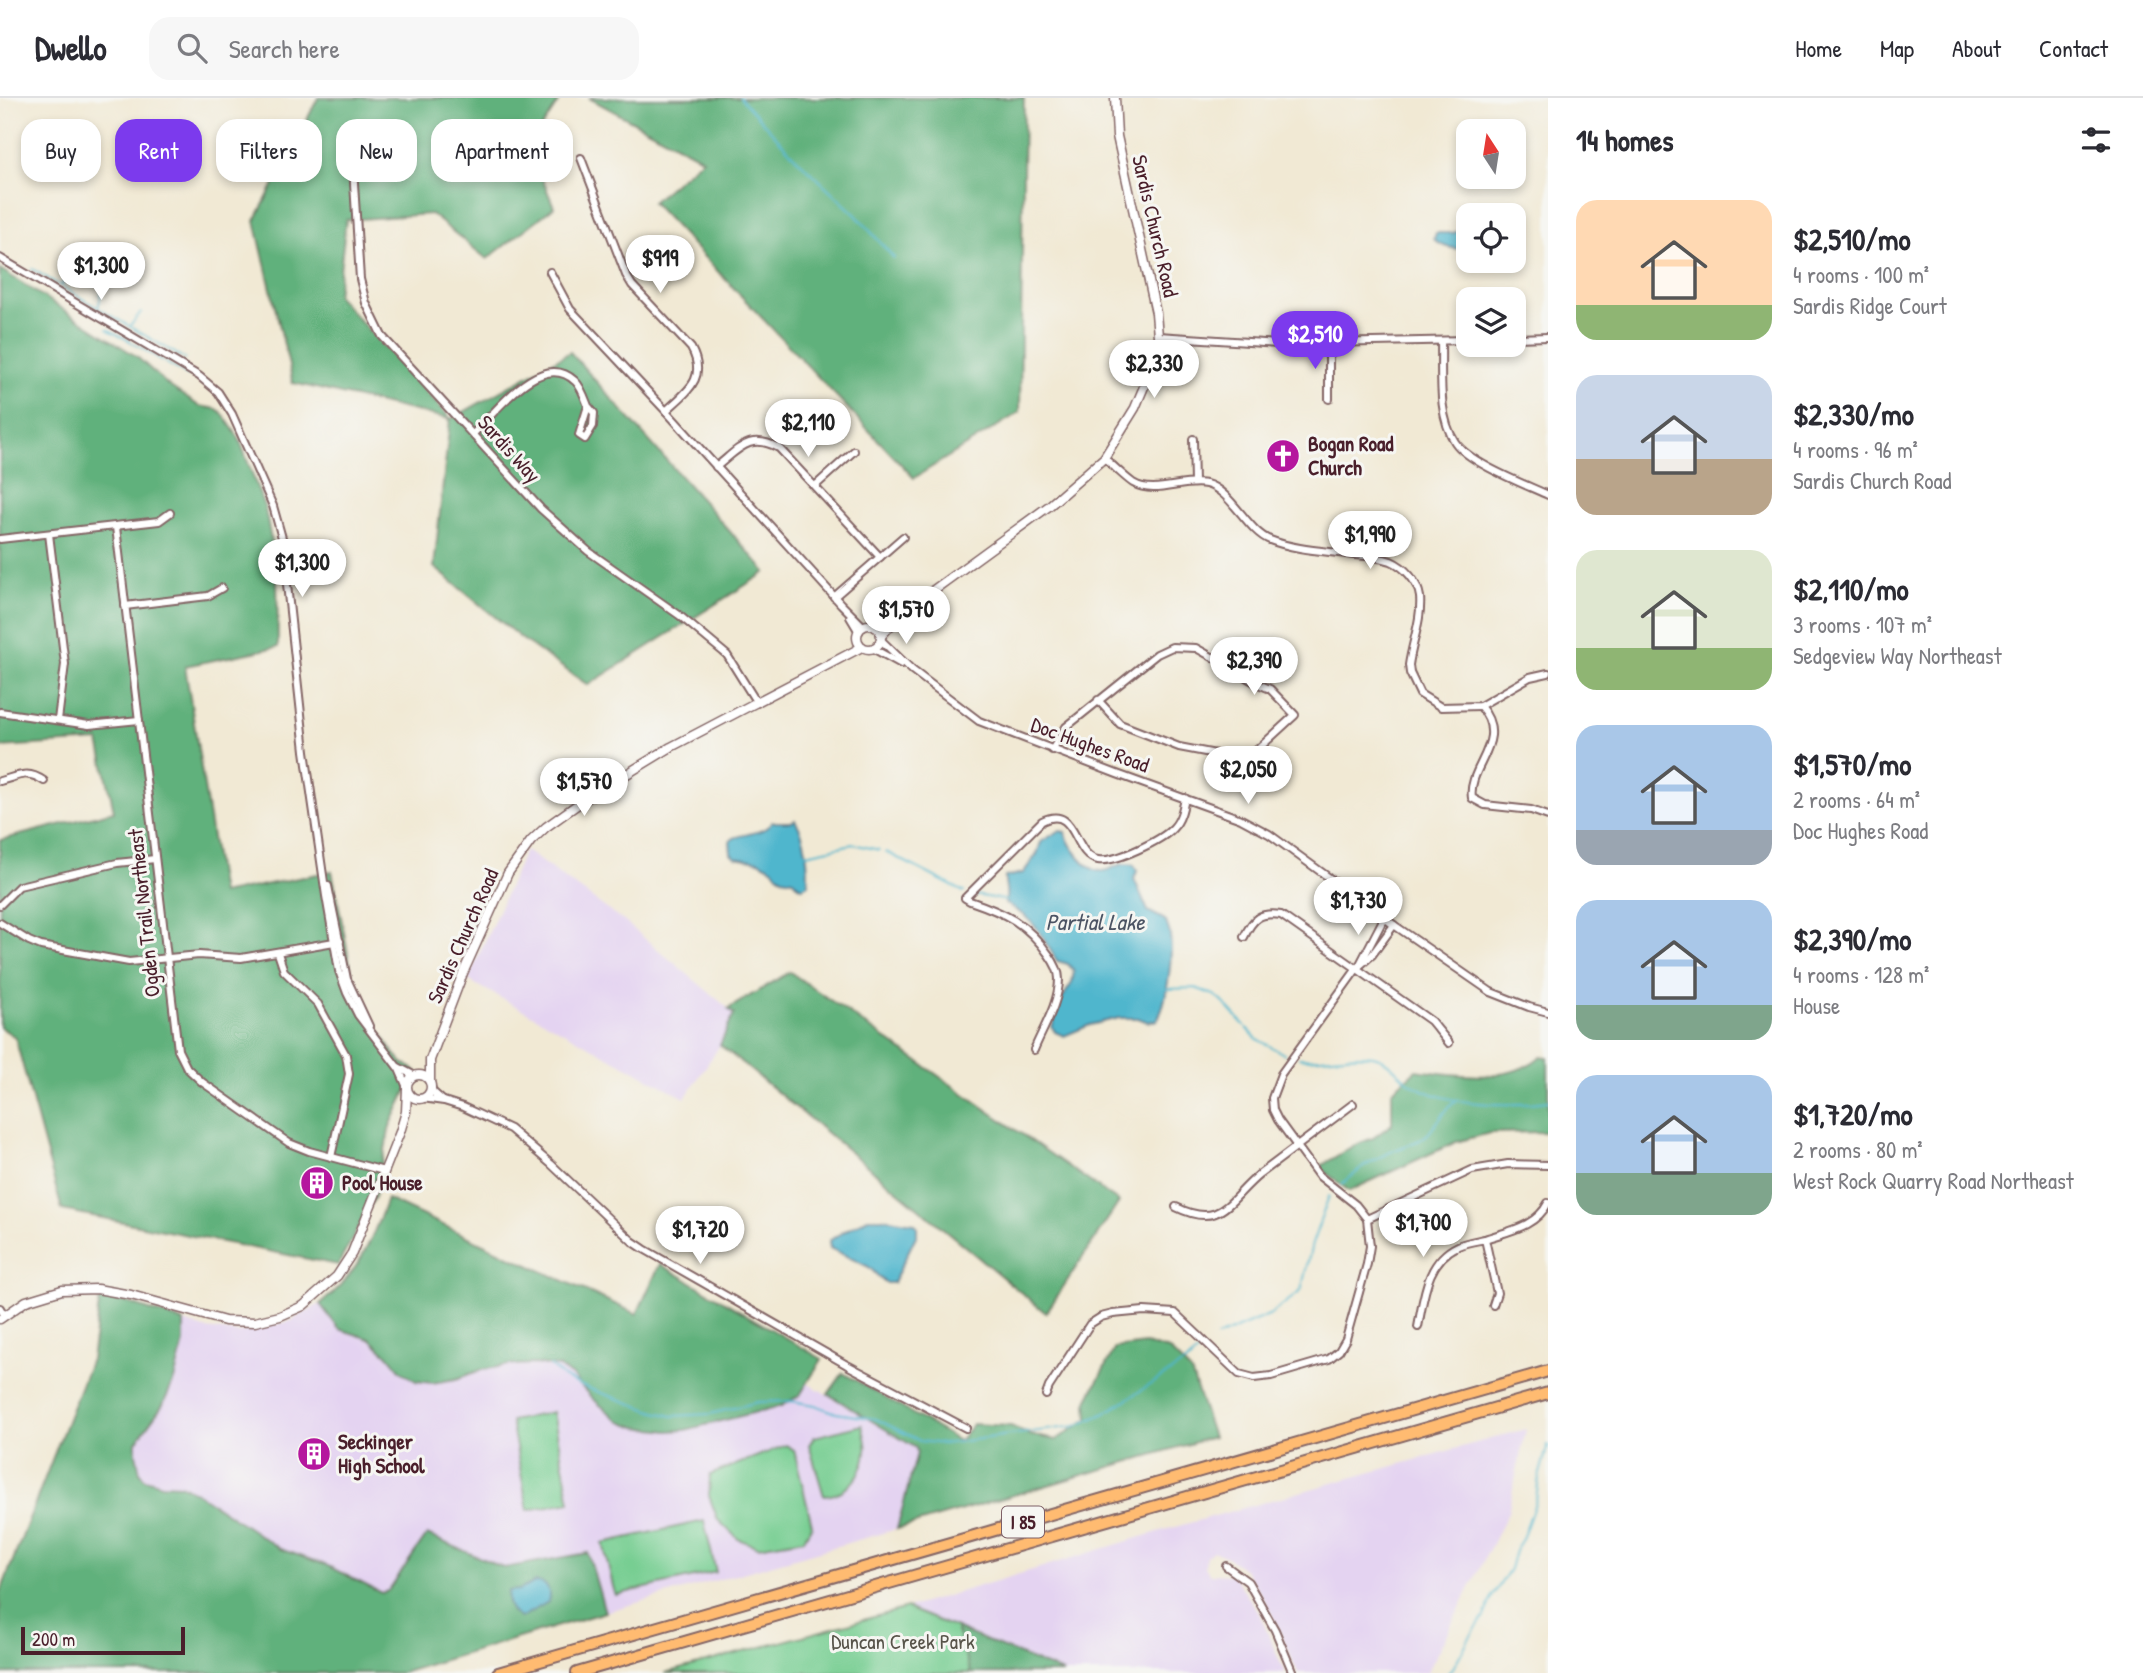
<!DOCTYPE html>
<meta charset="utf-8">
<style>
:root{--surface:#fff;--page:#f7f7f7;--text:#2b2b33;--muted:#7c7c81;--line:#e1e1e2;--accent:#7c3aed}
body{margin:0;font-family:"Patrick Hand",sans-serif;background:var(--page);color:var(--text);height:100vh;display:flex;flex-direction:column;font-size:26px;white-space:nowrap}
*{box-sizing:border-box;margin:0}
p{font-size:23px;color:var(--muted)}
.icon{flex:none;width:38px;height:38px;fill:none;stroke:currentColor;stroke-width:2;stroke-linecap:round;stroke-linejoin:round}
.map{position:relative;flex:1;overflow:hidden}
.panel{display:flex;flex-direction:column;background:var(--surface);width:595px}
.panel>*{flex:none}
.top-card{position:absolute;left:21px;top:21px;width:665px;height:63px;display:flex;gap:14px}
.needle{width:46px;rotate:348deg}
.controls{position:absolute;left:1456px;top:21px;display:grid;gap:14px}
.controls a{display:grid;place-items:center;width:70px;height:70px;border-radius:14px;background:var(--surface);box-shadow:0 4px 10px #0003;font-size:35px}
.scale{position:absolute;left:21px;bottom:18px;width:164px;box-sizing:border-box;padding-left:7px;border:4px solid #4a1f2b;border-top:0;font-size:19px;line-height:24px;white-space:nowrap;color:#4a1f2b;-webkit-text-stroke:5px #f6f6f2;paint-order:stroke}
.price{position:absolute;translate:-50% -60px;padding:0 16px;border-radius:24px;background:#fff;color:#222;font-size:23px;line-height:46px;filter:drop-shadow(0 2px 4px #0008)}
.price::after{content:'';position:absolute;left:50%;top:42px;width:21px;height:16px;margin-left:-10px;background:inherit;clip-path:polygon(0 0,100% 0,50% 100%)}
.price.active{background:var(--accent);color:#fff}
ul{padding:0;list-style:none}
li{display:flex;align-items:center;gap:21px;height:175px;padding:0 28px}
li span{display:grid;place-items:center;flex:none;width:196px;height:140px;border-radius:21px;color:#555}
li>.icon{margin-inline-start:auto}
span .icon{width:84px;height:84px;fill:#fffc;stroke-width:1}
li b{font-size:30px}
h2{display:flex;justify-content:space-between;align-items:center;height:84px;padding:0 28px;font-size:30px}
.pill{padding:0 24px;border-radius:21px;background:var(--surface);box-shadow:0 4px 10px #0003;font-size:24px;line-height:63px}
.pill.active{background:var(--accent);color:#fff}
header{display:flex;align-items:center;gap:42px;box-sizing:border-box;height:98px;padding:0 35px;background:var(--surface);border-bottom:2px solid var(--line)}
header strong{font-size:33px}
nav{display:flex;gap:38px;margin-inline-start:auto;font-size:24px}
.search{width:490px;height:63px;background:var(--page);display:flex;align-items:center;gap:18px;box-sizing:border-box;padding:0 24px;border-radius:21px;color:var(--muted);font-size:26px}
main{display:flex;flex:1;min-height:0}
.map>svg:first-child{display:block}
.built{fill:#e4d3f1}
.green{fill:#77ce92;stroke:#60765e;stroke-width:2}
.forest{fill:#61b17c;stroke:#566854;stroke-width:2}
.water{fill:#4fb6cd;stroke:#4c6a7c;stroke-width:2}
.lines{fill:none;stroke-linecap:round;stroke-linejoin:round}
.stream{stroke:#4fb6cd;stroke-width:2}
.minor-casing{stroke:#846666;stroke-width:10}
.tertiary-casing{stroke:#846666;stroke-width:11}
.motorway-casing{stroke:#846666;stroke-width:14}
.minor{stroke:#fff;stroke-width:6}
.tertiary{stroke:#fff;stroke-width:8}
.motorway{stroke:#ffbb71;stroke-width:10}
.labels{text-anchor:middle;stroke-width:6;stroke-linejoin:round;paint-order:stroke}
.shield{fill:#f6f6f2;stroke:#7e6067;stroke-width:2}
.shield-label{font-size:19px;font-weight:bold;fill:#4a1f2b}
.street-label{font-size:21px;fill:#4a1f2b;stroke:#f6f6f2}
.poi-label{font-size:21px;font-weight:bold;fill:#4a1f2b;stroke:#f6f6f2;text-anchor:start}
.park-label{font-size:21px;fill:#58544a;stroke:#f6f6f2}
.water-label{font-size:23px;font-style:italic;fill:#4c5464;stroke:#f6f6f2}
</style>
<header>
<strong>Dwello</strong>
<div class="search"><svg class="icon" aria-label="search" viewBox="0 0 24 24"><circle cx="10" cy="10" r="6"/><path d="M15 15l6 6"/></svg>Search here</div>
<nav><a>Home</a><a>Map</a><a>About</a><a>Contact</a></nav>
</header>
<main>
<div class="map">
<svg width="1548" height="1575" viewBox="0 0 1548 1575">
<rect width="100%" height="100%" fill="#f6f6f2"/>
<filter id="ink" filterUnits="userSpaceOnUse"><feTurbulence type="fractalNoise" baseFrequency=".0143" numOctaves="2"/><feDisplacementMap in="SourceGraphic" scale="14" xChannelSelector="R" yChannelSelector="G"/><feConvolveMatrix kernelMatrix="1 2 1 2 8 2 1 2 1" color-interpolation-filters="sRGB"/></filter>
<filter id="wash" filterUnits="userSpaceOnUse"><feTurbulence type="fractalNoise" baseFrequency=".00686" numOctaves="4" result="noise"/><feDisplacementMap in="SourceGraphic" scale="28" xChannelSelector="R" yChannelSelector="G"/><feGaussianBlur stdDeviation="1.57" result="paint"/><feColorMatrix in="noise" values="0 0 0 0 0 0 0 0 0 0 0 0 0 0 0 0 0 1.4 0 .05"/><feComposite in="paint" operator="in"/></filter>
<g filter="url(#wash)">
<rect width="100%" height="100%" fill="#f1e9d4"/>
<!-- built -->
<g class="built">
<polygon points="525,752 625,824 735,916 720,947 685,1000 468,882"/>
<polygon points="320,1206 339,1231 370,1240 388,1257 401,1273 456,1281 481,1272 509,1267 536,1266 559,1269 572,1278 592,1300 668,1333 685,1332 781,1308 800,1297 808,1285 916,1350 917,1355 897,1431 605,1514 588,1455 504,1470 427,1437 388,1493 381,1495 326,1467 281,1451 203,1399 182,1387 162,1386 145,1381 140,1374 136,1356 136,1344 163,1307 174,1282 184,1244 184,1224 205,1231 240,1235 291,1223"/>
<polygon points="1526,1331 1508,1414 1427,1575 1298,1575 1272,1514 1246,1473 1227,1459 1213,1453 1206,1459 1205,1469 1210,1476 1233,1477 1258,1513 1285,1575 1063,1575 907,1510 1168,1431"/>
</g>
<!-- green -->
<g class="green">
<polygon points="553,1314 570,1404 528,1412 511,1323"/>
<path d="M 862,1327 C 864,1336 868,1346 866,1354 C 864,1376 847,1397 824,1398 L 809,1347 L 814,1339 Z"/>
<polygon points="786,1347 794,1352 812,1427 804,1441 758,1449 738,1441 718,1422 709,1398 710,1377"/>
<polygon points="704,1423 716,1474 615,1497 603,1445"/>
<polygon points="907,1510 956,1530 971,1575 665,1575"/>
</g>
<!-- forest -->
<g class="forest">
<polygon points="318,0 561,0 529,49 554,109 487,161 431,116 346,122 337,198 451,321 570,254 766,474 588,587 522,541 434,469 450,321 293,285 255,123"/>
<polygon points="589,0 1024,0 1020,314 914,380 652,104 703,61"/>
<polygon points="0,171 136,258 169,288 199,308 217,311 222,315 239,340 265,411 277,472 278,549 185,568 221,796 332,773 355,892 372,922 393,954 402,964 416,973 390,1028 375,1099 338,1167 62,1112 15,939 0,929 0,742 114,713 99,643 0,649"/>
<polygon points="790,874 1119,1104 1046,1215 720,947 734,916 728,911"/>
<path d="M 1541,958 L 1548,959 L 1548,1034 L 1490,1035 L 1456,1044 L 1349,1093 L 1319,1069 L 1353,1048 L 1373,1040 L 1392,1026 L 1392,993 L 1416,972 C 1456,977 1508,987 1541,958 Z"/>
<path d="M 387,1101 L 522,1164 L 637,1216 L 660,1166 L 822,1261 L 800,1297 L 781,1308 L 685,1332 L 668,1333 L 636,1329 L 618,1322 L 592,1300 L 572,1278 L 559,1269 L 536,1266 L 509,1267 L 481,1272 L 456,1281 L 432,1285 L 416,1283 L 401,1273 L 388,1257 L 370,1241 L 339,1231 L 320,1206 C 357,1179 372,1142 387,1101 Z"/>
<polygon points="100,1200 129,1205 184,1224 184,1244 174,1282 163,1307 136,1344 136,1356 140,1374 145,1381 162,1386 182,1387 203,1399 280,1451 326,1467 381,1495 388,1493 427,1437 504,1470 588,1455 605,1514 401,1575 0,1575 0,1496 91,1261"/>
<polygon points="1145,1246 1169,1252 1191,1274 1213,1339 897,1431 917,1355 916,1350 828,1296 843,1275 959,1343 973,1326 1011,1328 1030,1337 1056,1342 1088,1321 1087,1303 1115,1250"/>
<polygon points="956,1530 1056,1572 1063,1575 971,1575"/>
</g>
<!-- water -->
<g class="water">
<path d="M 1468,131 L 1468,152 C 1456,150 1442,151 1434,141 L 1436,135 L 1452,135 Z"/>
<path d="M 795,722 C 807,740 808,766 808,786 L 803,789 L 799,788 L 793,782 L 782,780 L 772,770 L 759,763 L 735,759 L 731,755 L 730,743 L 734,740 C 746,735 764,736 772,724 L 791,724 Z"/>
<path d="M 1059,733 L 1065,734 C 1068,746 1088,775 1102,773 C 1115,772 1117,763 1134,767 L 1137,773 L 1134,781 L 1148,813 L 1165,822 C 1167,827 1170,833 1170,838 C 1173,858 1167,906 1157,922 L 1148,924 L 1138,920 L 1119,920 L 1090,927 L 1064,938 L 1055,934 L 1052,929 L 1061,902 L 1072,885 L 1074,873 L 1068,866 L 1057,863 L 1037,830 L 1025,818 L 1005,805 C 1009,795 1004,788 1005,779 L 1023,775 L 1037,756 L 1041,744 Z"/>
<path d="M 868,1120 L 883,1120 L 914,1125 L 917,1128 L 917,1136 L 893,1185 L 885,1185 L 869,1169 L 830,1150 L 829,1143 C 841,1135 855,1127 868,1120 Z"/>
<path d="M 535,1484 C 548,1484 551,1493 548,1504 L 520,1520 C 509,1514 506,1505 508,1493 L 519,1492 Z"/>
</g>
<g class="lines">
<!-- stream -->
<g class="stream">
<polyline points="740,0 796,60 856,117 894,160"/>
<polyline points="32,171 185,261"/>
<polyline points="62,187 65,181 68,181"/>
<path d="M 98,209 C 104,195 99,179 107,167"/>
<polyline points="131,227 141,214"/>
<polyline points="107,231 128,242 188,278"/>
<polyline points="886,754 964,794"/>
<polyline points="806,756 853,746 879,752"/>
<polyline points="974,797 1006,802"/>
<polyline points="1166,891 1195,890 1214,897 1222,903 1257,941 1284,956"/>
<path d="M 1299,960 C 1324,963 1348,954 1373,958 C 1390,961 1398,977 1412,986 C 1447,1008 1508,1009 1548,1003"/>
<polyline points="1342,1086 1366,1067 1388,1055 1420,1042 1428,1036 1452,1005 1456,1003"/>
<polyline points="1217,1239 1271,1216 1301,1193 1312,1146 1329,1098"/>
<polyline points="550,1268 565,1280 582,1288 655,1314 672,1318 710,1316 758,1304 791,1303 815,1307 836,1315 876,1321 920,1343 943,1346 1076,1328 1105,1315 1188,1263 1198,1254"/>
<polyline points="1448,1575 1453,1570 1470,1539 1484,1519 1492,1499 1510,1471 1515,1453 1522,1441 1536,1402 1539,1379 1548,1347"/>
</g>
</g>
</g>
<g filter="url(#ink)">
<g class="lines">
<!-- minor casing -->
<g class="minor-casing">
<g id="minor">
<polyline points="352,53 360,181 366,205 382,238 541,411 588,453 679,517 727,557 757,605"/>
<path d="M 581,60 L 626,177 L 632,187 L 691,250 C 708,281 687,293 666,313"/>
<polyline points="0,160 199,278 218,294 232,316 273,408 282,440 305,653 326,798 339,873 347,895 358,917 399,971 406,987"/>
<polyline points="550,174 570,211 666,313 841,506 864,529"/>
<polyline points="1158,238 1279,246 1468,242"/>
<polyline points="1514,240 1548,239"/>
<path d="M 1441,243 C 1442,275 1437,317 1455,344 C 1469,365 1524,386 1548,397"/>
<polyline points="1329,246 1329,301"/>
<path d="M 473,336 C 496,314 541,251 575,283 C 581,288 585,300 588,308 L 579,337 L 585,341 L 593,328 L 594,315 L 588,308"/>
<polyline points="1193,341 1194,385"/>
<path d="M 1104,360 C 1114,368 1123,378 1133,385 C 1155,398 1183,381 1206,386 C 1231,392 1247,433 1270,442 C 1295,452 1327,453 1354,457 C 1366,458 1379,459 1391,463 C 1405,469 1418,484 1420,499 C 1422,521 1412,545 1409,567 L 1410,575 L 1420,596 L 1441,609 L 1480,608 L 1530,579 L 1548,575"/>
<path d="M 716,369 C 739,351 749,334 779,350 L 880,459"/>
<polyline points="815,388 854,353"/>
<polyline points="116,429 178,952 187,970 202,984 289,1045 309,1053 384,1073"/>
<polyline points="49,436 65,566 58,622"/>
<polyline points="0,441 159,423 170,415"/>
<polyline points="834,499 903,439"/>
<polyline points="125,508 208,498 222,490"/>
<polyline points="850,519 859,534"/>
<polyline points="881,542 912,572 979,623 1117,676 1241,721 1269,736 1394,827 1491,894 1529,909 1548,914"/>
<polyline points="874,551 901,566"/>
<path d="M 1480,608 C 1511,643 1467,668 1472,700 L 1485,707 L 1531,712 L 1548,718"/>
<polyline points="0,614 89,627 139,622"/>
<polyline points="1052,652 1066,629 1157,556 1172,549 1196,550 1214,560 1256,585 1270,591 1295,617 1244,664 1221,657 1179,649 1120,626 1098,602"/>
<path d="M 0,683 C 19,678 27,671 44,683"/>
<polyline points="328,788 347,881 369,928"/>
<polyline points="0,807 19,788 117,765 155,761"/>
<polyline points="0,825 29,843 41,848 129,864 199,857 241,860 340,843"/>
<polyline points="1394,827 1372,857 1358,869 1281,976 1272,1000 1273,1012 1278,1022 1318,1077 1356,1107 1367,1121 1472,1072 1508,1066 1548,1067"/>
<path d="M 1244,839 C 1253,820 1260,814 1281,817 L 1431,923 L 1449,945"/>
<polyline points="278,855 284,873 318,906 346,957 349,976 331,1059"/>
<polyline points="1359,868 1384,820"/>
<path d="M 1034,952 C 1043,930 1059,906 1059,881 C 1059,872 1054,864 1049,857 C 1027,825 1005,815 970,803 L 965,800 L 1042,723 C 1078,706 1072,757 1098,762 C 1115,765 1162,742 1173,730 C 1181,722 1183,710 1185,700"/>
<polyline points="398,969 413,977"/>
<polyline points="431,988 433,994 442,1002"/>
<polyline points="422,1000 444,1003 463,1009 510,1031 551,1066 632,1143 644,1151 847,1267 966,1330"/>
<path d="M 1176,1109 C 1222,1132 1228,1102 1260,1076 L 1353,1006"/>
<path d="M 1493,1207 L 1497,1195 L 1485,1141 C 1508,1133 1536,1129 1548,1105"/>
<polyline points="0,1210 4,1217"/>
<path d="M 1418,1229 C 1424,1199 1426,1163 1458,1148 C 1466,1144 1476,1143 1485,1141"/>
<polyline points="1046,1297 1049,1289 1090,1226 1101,1219 1113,1216 1144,1213 1175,1215 1239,1276 1254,1280 1271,1278 1329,1261 1339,1253 1346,1241 1367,1166 1370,1148 1367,1121"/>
<polyline points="1226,1468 1248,1484 1275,1532 1293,1575"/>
</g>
</g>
<!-- tertiary casing -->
<g class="tertiary-casing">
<g id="tertiary">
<circle cx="869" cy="539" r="12"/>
<polyline points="875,529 898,515"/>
<polyline points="881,538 890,528 924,499 1049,408 1104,360 1135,310 1151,272 1158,238 1156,215 1117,38 1115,0"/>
<circle cx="419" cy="989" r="12"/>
<polyline points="430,984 430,962 463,875 508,775 531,743 546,729 581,704 671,649 862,549"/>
<polyline points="0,1221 26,1203 62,1192 97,1191 131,1197 225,1223 255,1224 280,1218 303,1208 337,1178 352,1155 400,1034 406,1014 407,991"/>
</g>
</g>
<!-- motorway casing -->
<g class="motorway-casing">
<g id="motorway">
<polyline points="498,1575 1548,1273"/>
<polyline points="577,1575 1548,1295"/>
</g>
</g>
<!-- minor -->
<use href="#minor" class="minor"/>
<!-- tertiary -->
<use href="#tertiary" class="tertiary"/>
<!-- motorway -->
<use href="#motorway" class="motorway"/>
</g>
</g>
<!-- icons -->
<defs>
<g id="church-disc" transform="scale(1.75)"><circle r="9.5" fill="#b5179e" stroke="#f6f6f2"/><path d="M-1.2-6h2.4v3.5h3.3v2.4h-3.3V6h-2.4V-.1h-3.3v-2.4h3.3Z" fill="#fff"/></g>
<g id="building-disc" transform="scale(1.75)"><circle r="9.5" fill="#b5179e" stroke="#f6f6f2"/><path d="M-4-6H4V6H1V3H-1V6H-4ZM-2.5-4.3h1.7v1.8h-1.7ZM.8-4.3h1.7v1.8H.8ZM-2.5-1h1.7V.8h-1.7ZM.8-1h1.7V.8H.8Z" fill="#fff"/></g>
</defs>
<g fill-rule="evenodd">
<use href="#church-disc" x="1283" y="358"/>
<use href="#building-disc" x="317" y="1085"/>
<use href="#building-disc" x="314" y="1356"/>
</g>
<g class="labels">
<!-- shield labels -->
<rect class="shield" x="1002" y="1408.5" width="42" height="31" rx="5"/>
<g class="shield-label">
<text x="1023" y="1431">I 85</text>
</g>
<!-- street labels -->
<g class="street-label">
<text transform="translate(1155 128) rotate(77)" y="7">Sardis Church Road</text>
<text transform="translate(509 351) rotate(48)" y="7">Sardis Way</text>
<text transform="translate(1090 647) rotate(20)" y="7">Doc Hughes Road</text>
<text transform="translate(144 815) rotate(-96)" y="7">Ogden Trail Northeast</text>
<text transform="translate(463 838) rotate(-66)" y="7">Sardis Church Road</text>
</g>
<!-- poi labels -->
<g class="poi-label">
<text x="1308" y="353">Bogan Road<tspan x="1308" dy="24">Church</tspan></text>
<text x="342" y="1092">Pool House</text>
<text x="338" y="1351">Seckinger<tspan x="338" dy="24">High School</tspan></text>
</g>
<!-- park labels -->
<g class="park-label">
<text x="903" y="1551">Duncan Creek Park</text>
</g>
<!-- water labels -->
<g class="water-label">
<text x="1095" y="832">Partial Lake</text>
</g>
</g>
</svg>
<div class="controls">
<a><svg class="needle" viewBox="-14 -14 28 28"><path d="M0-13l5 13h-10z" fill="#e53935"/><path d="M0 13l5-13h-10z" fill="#7c7c81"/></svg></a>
<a><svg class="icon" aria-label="locate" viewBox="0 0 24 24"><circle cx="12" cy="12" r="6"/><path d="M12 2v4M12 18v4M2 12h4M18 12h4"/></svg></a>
<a><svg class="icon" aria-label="layers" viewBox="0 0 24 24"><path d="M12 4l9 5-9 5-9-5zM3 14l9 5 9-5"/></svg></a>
</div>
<div class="scale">200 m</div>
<b class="price" style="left:660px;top:197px">$919</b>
<b class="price" style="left:101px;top:204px">$1,300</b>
<b class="price active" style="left:1315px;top:273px">$2,510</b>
<b class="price" style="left:1154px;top:302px">$2,330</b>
<b class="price" style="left:808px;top:361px">$2,110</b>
<b class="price" style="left:1370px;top:473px">$1,990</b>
<b class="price" style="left:302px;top:501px">$1,300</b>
<b class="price" style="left:906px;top:548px">$1,570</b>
<b class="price" style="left:1254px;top:599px">$2,390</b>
<b class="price" style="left:1248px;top:708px">$2,050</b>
<b class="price" style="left:584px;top:720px">$1,570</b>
<b class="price" style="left:1358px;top:839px">$1,730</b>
<b class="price" style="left:1423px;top:1161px">$1,700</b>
<b class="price" style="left:700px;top:1168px">$1,720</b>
<div class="top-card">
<a class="pill">Buy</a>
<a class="pill active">Rent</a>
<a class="pill">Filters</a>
<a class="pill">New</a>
<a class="pill">Apartment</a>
</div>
</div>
<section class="panel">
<h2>14 homes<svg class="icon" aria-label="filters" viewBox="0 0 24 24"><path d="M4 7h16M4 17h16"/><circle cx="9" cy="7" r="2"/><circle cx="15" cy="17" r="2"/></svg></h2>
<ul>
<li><span style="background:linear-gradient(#ffd9b3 75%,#8fb573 0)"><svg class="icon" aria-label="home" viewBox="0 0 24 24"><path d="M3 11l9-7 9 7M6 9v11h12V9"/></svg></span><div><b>$2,510/mo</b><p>4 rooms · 100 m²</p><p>Sardis Ridge Court</p></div></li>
<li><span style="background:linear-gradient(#c9d6e8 60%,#b9a48a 0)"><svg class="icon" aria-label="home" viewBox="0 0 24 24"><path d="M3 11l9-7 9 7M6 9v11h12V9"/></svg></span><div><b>$2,330/mo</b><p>4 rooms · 96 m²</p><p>Sardis Church Road</p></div></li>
<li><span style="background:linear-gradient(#dfe7d0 70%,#8fb573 0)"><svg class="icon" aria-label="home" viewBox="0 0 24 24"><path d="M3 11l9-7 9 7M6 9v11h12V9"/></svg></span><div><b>$2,110/mo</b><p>3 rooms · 107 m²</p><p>Sedgeview Way Northeast</p></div></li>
<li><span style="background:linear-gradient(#a9c7e8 75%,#9aa5b1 0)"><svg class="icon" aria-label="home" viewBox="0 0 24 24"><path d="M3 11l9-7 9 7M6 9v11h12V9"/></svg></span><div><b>$1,570/mo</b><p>2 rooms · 64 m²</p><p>Doc Hughes Road</p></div></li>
<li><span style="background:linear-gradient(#a9c7e8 75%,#7fa58c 0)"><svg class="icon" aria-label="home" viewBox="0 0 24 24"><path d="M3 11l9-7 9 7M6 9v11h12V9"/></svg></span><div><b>$2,390/mo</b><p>4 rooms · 128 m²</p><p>House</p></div></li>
<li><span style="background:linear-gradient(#a9c7e8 70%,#7fa58c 0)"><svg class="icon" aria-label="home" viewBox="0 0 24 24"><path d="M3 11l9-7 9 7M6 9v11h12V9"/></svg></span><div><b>$1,720/mo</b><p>2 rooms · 80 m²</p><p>West Rock Quarry Road Northeast</p></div></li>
</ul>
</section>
</main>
